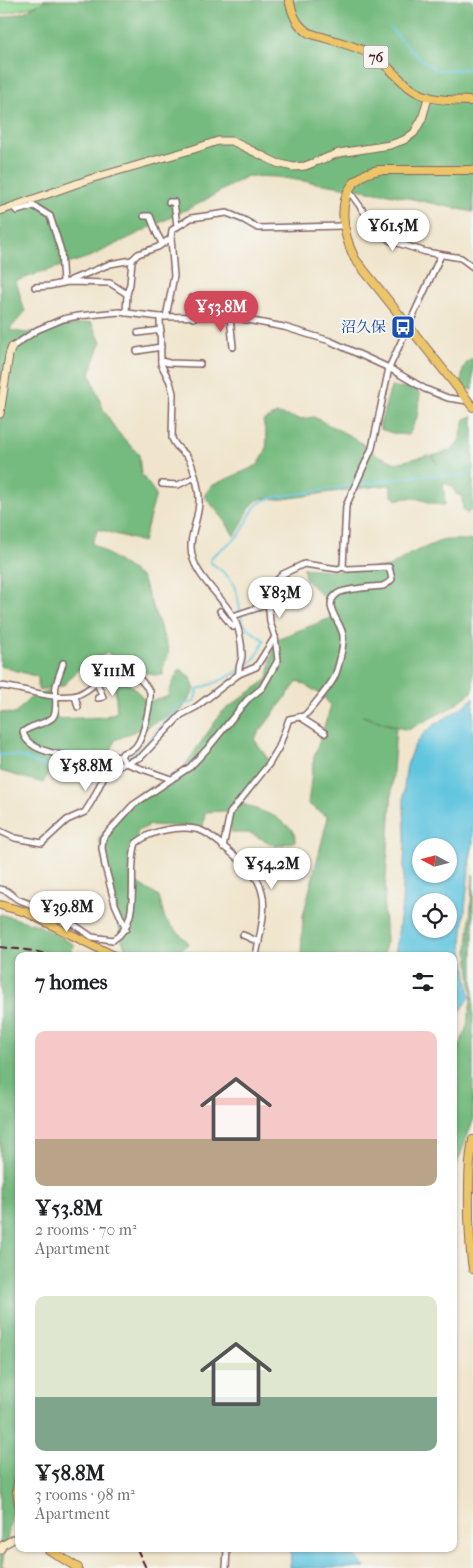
<!DOCTYPE html>
<meta charset="utf-8">
<style>
:root{--surface:#fff;--page:#f2f2f2;--text:#202124;--muted:#757577;--accent:#d1495b}
body{margin:0;font-family:"IM FELL French Canon","Noto Serif JP",serif;background:var(--page);color:var(--text);height:100vh;display:flex;flex-direction:column;font-size:19px;white-space:nowrap}
*{box-sizing:border-box;margin:0}
p{font-size:16px;color:var(--muted)}
.icon{flex:none;width:28px;height:28px;fill:none;stroke:currentColor;stroke-width:2;stroke-linecap:round;stroke-linejoin:round}
.map{position:relative;flex:1;overflow:hidden}
.sheet{position:absolute;left:15px;top:952px;width:442px;height:600px;display:flex;flex-direction:column;background:var(--surface);border-radius:10px;box-shadow:0 1px 4px #0004}
.sheet>*{flex:none}
.needle{width:32px;rotate:277deg}
.tools{position:absolute;left:412px;top:838px;display:grid;gap:10px}
.tools a{display:grid;place-items:center;width:45px;height:45px;border-radius:50%;background:var(--surface);box-shadow:0 1px 4px #0004;font-size:25px}
.price{position:absolute;translate:-50% -42px;padding:0 11px;border-radius:18px;background:#fff;color:#222;font-size:16px;line-height:32px;filter:drop-shadow(0 1px 2px #0008)}
.price::after{content:'';position:absolute;left:50%;top:30px;width:15px;height:11px;margin-left:-8px;background:inherit;clip-path:polygon(0 0,100% 0,50% 100%)}
.price.selected{background:var(--accent);color:#fff}
ul{padding:0;list-style:none}
li{display:grid;align-content:center;gap:10px;height:265px;padding:0 20px}
li span{display:grid;place-items:center;height:155px;border-radius:10px;color:#555}
li>.icon{margin-inline-start:auto}
span .icon{width:90px;height:90px;fill:#fffc;stroke-width:1}
li b{font-size:21px}
h2{display:flex;justify-content:space-between;align-items:center;height:60px;padding:0 20px;font-size:21px}
.map>svg:first-child{display:block}
.green{fill:#92da94;stroke:#6e7c60}
.forest{fill:#75ba7e;stroke:#606c54}
.water{fill:#61c5df;stroke:#567285;fill-rule:evenodd}
.lines{fill:none;stroke-linecap:round;stroke-linejoin:round}
.stream{stroke:#61c5df;stroke-width:2}
.street-casing{stroke:#846463;stroke-width:8}
.secondary-casing{stroke:#846463;stroke-width:9}
.primary-casing{stroke:#846463;stroke-width:10}
.street{stroke:#fff;stroke-width:5}
.secondary{stroke:#f8e8c3;stroke-width:7}
.primary{stroke:#edc569;stroke-width:8}
.rail{stroke:#4a1f2b;stroke-width:2;stroke-dasharray:8 4;stroke-linecap:butt}
.labels{text-anchor:middle;stroke-width:4;stroke-linejoin:round;paint-order:stroke}
.shield{fill:#f6f6f2;stroke:#7e6067;stroke-width:1}
.shield-label{font-size:14px;font-weight:bold;fill:#4a1f2b}
.transit-label{font-size:15px;fill:#164399;stroke:#f6f6f2;text-anchor:end}
</style>
<div class="map">
<svg width="473" height="1568" viewBox="0 0 473 1568">
<rect width="100%" height="100%" fill="#f6f6f2"/>
<filter id="ink" filterUnits="userSpaceOnUse"><feTurbulence type="fractalNoise" baseFrequency=".02" numOctaves="2"/><feDisplacementMap in="SourceGraphic" scale="10" xChannelSelector="R" yChannelSelector="G"/><feConvolveMatrix kernelMatrix="1 2 1 2 8 2 1 2 1" color-interpolation-filters="sRGB"/></filter>
<filter id="wash" filterUnits="userSpaceOnUse"><feTurbulence type="fractalNoise" baseFrequency=".0096" numOctaves="4" result="noise"/><feDisplacementMap in="SourceGraphic" scale="20" xChannelSelector="R" yChannelSelector="G"/><feGaussianBlur stdDeviation="1.12" result="paint"/><feColorMatrix in="noise" values="0 0 0 0 0 0 0 0 0 0 0 0 0 0 0 0 0 1.4 0 .05"/><feComposite in="paint" operator="in"/></filter>
<g filter="url(#wash)">
<rect width="100%" height="100%" fill="#f0e5cc"/>
<!-- green -->
<polygon class="green" points="0,0 56,0 0,15"/>
<!-- forest -->
<g class="forest">
<path d="M 46,0 L 473,0 L 473,212 L 389,194 L 277,177 L 247,176 L 198,204 L 92,256 L 16,281 L 25,312 L 9,330 L 26,333 L 91,322 L 101,342 L 90,373 L 103,409 L 116,430 L 139,455 L 141,474 L 156,494 L 143,542 L 98,529 L 92,543 L 142,578 L 169,651 L 163,667 L 163,675 C 149,679 122,659 107,653 L 78,670 L 63,686 L 38,690 L 38,677 L 0,666 L 0,19 L 24,12 Z"/>
<path d="M 473,358 L 473,390 L 462,388 C 461,376 462,363 473,358 Z"/>
<polygon points="391,387 414,388 420,394 417,417 409,435 396,434 380,429 380,424"/>
<path d="M 277,414 L 300,419 L 314,417 L 356,439 L 375,454 L 396,463 L 429,455 L 438,464 L 432,456 C 462,448 457,447 465,419 L 473,416 L 473,508 L 467,514 L 463,509 L 462,496 L 456,494 L 452,486 L 443,482 L 445,505 C 426,505 418,493 396,500 L 391,495 L 391,485 C 355,488 319,494 283,499 C 276,500 267,497 260,499 C 248,503 243,527 234,536 L 223,518 L 204,496 L 211,486 L 258,465 L 266,450 L 267,438 L 263,421 Z"/>
<polygon points="443,540 473,540 473,691 452,707 408,730 362,716 396,727 384,909 386,941 384,956 301,956 303,916 328,817 308,804 314,757 331,706 322,695 298,681 254,739 270,762 238,802 274,816 293,830 296,841 276,846 250,833 232,833 226,811 205,812 203,827 151,825 138,831 130,863 136,882 159,897 165,919 189,943 173,956 128,956 122,940 99,838 141,792 168,781 179,774 222,712 268,679 274,640 331,618 327,600 306,580 303,568 344,571 389,567 410,554"/>
<polygon points="179,669 190,676 195,690 181,711 115,740 107,762 96,768 53,764 43,783 0,771 0,712 15,714 29,699 52,690 56,719 104,717 117,712 115,686 124,680 135,689 146,702 167,697"/>
<polygon points="473,874 473,1121 454,1172 454,1061 467,1026 472,995 468,951"/>
<polygon points="0,914 38,925 75,945 67,956 19,956 19,1489 17,1490 2,1565 5,1568 0,1568"/>
</g>
<!-- water -->
<g class="water">
<path d="M 473,698 L 473,844 L 470,857 L 462,942 L 470,997 L 454,1021 L 454,956 L 395,956 C 397,939 400,921 402,903 C 403,883 404,863 405,843 C 405,811 398,765 419,739 C 433,721 458,714 473,698 ZM 421,846 L 449,846 L 449,874 L 421,874 ZM 421,901 L 449,901 L 449,929 L 421,929 Z"/>
<polygon points="291,1549 350,1549 365,1568 290,1568"/>
</g>
<g class="lines">
<!-- stream -->
<g class="stream">
<path d="M 390,28 C 400,39 424,66 438,70 C 449,72 462,69 473,68"/>
<path d="M 0,755 C 20,752 37,765 55,769 C 77,775 103,767 123,759 C 142,753 156,732 168,718 C 171,714 175,709 179,706 C 183,704 189,703 194,702 L 198,689 C 216,683 246,671 257,655 C 260,651 262,645 264,640 C 258,636 250,631 245,625 C 240,619 240,607 238,599 C 235,581 225,572 211,563 L 210,559 C 217,550 229,545 237,537 C 247,528 248,513 258,504 C 270,494 306,495 322,490 L 418,476 L 438,475 L 462,477 L 473,470"/>
</g>
</g>
</g>
<g filter="url(#ink)">
<g class="lines">
<!-- street casing -->
<g class="street-casing">
<g id="street">
<polyline points="349,191 377,230 391,241 426,252 461,258 473,267"/>
<polyline points="169,202 174,202 177,226"/>
<polyline points="13,207 17,211 34,206 50,216 61,251 63,282"/>
<polyline points="144,216 150,216 157,234 162,243"/>
<polyline points="71,280 110,264 132,260 138,254 158,247 171,238"/>
<polyline points="35,287 49,286 68,282 110,283 127,294 126,313"/>
<polyline points="127,294 130,284 132,260"/>
<polyline points="192,298 193,318"/>
<polyline points="225,303 226,316"/>
<path d="M 160,317 L 161,364 L 170,382 L 173,393 L 172,438 C 175,447 180,449 186,455 C 193,461 199,490 199,499 C 200,519 186,539 193,559 C 200,580 221,596 232,615 C 239,625 242,644 242,656 C 241,664 238,664 239,674"/>
<polyline points="166,317 174,276 171,238 172,230 191,218 227,213 244,220 258,228 343,226"/>
<polyline points="230,317 233,347"/>
<polyline points="138,333 161,330"/>
<polyline points="12,347 37,330 63,319 78,316 119,312 160,317 226,316 284,327 330,341 389,368 425,389 448,398 468,401"/>
<polyline points="137,351 161,347"/>
<polyline points="161,361 169,363 200,364"/>
<polyline points="162,484 178,485 195,477"/>
<polyline points="220,611 233,627 236,624"/>
<polyline points="233,616 269,604"/>
<polyline points="97,683 103,697 98,698"/>
<path d="M 0,686 C 24,688 47,699 72,696 C 93,694 111,660 129,669 C 136,673 144,684 150,691 C 151,703 144,735 137,745 C 134,750 128,752 123,753 L 121,756 C 101,760 28,759 23,732 C 31,725 43,725 52,718 C 59,712 54,695 56,686 C 57,679 61,671 63,663"/>
<polyline points="75,696 78,707"/>
<polyline points="300,717 325,733"/>
<polyline points="121,756 125,763 171,779"/>
<polyline points="0,831 15,838 42,843 67,820 85,812 93,799 104,776 109,770 141,757 181,715 196,707 239,674 256,667 275,637"/>
<path d="M 223,847 L 230,813 L 269,764 L 279,747 L 289,719 L 304,716 L 308,712 C 316,702 328,689 334,678 C 338,670 344,645 343,636 C 342,622 321,606 337,594 C 342,589 374,587 383,586 L 388,583 L 392,579 L 389,567 L 347,569 L 343,567"/>
<path d="M 0,889 L 7,891 L 17,899 L 63,917 L 92,937 L 113,940 C 144,921 126,873 136,843 C 140,840 145,837 149,835 C 163,829 187,825 202,831 C 212,835 226,849 235,856 C 247,866 258,876 262,892 C 267,909 259,938 256,956"/>
<polyline points="126,929 115,904 105,866 102,848 103,838 133,805 190,767 209,747 247,700 262,688 278,660 275,637 270,622 268,598 274,583 283,574 304,564 338,569 343,567 346,506 372,448 389,368 441,255"/>
<polyline points="243,935 259,942"/>
<polyline points="226,1568 227,1549"/>
</g>
</g>
<!-- secondary casing -->
<g class="secondary-casing">
<g id="secondary">
<polyline points="0,211 90,179 194,149 218,141 232,141 277,163 293,167 305,166 339,153 390,145 404,140 414,133 422,119 428,98"/>
<polyline points="0,414 9,355 12,347"/>
<polyline points="0,1550 3,1545 19,1536"/>
</g>
</g>
<!-- primary casing -->
<g class="primary-casing">
<g id="primary">
<path d="M 289,0 C 293,15 296,25 309,33 C 329,40 353,44 372,55 C 383,61 391,71 401,80 C 422,102 445,100 473,101"/>
<path d="M 473,170 L 379,170 C 374,171 368,172 364,175 C 334,192 342,233 355,259 L 473,407"/>
<polyline points="0,905 26,912 114,956"/>
<path d="M 473,1140 C 468,1166 469,1192 469,1218 C 470,1235 470,1252 473,1269"/>
<polyline points="19,1478 17,1490 19,1504"/>
<polyline points="48,1549 78,1568"/>
</g>
</g>
<!-- street -->
<use href="#street" class="street"/>
<!-- secondary -->
<use href="#secondary" class="secondary"/>
<!-- primary -->
<use href="#primary" class="primary"/>
<!-- rail -->
<g class="rail">
<polyline points="0,947 34,951 54,956"/>
<polyline points="137,1549 146,1568"/>
</g>
</g>
</g>
<!-- icons -->
<defs>
<g id="bus-square" transform="scale(1.25)"><rect x="-9" y="-9" width="18" height="18" rx="4" fill="#1a4fb4" stroke="#f6f6f2"/><path d="M-5-6H5V4H4V6H2V4H-2V6H-4V4H-5ZM-3.5-4V0h7V-4ZM-3.5 1.2v1.5H-2V1.2ZM2 1.2v1.5H3.5V1.2Z" fill="#fff"/></g>
</defs>
<g fill-rule="evenodd">
<use href="#bus-square" x="403" y="327"/>
</g>
<g class="labels">
<!-- shield labels -->
<rect class="shield" x="363.5" y="45.5" width="25" height="23" rx="4"/>
<g class="shield-label">
<text x="376" y="62">76</text>
</g>
<!-- transit labels -->
<g class="transit-label">
<text x="386" y="332">沼久保</text>
</g>
</g>
</svg>
<div class="tools">
<a><svg class="needle" viewBox="-14 -14 28 28"><path d="M0-13l5 13h-10z" fill="#e53935"/><path d="M0 13l5-13h-10z" fill="#757577"/></svg></a>
<a><svg class="icon" aria-label="locate" viewBox="0 0 24 24"><circle cx="12" cy="12" r="6"/><path d="M12 2v4M12 18v4M2 12h4M18 12h4"/></svg></a>
</div>
<b class="price" style="left:393px;top:252px">¥61.5M</b>
<b class="price selected" style="left:221px;top:333px">¥53.8M</b>
<b class="price" style="left:280px;top:619px">¥83M</b>
<b class="price" style="left:113px;top:697px">¥111M</b>
<b class="price" style="left:86px;top:792px">¥58.8M</b>
<b class="price" style="left:272px;top:890px">¥54.2M</b>
<b class="price" style="left:67px;top:933px">¥39.8M</b>
<section class="sheet">
<h2>7 homes<svg class="icon" aria-label="filters" viewBox="0 0 24 24"><path d="M4 7h16M4 17h16"/><circle cx="9" cy="7" r="2"/><circle cx="15" cy="17" r="2"/></svg></h2>
<ul>
<li><span style="background:linear-gradient(#f6c9c9 70%,#b9a48a 0)"><svg class="icon" aria-label="home" viewBox="0 0 24 24"><path d="M3 11l9-7 9 7M6 9v11h12V9"/></svg></span><div><b>¥53.8M</b><p>2 rooms · 70 m²</p><p>Apartment</p></div></li>
<li><span style="background:linear-gradient(#dfe7d0 65%,#7fa58c 0)"><svg class="icon" aria-label="home" viewBox="0 0 24 24"><path d="M3 11l9-7 9 7M6 9v11h12V9"/></svg></span><div><b>¥58.8M</b><p>3 rooms · 98 m²</p><p>Apartment</p></div></li>
</ul>
</section>
</div>
